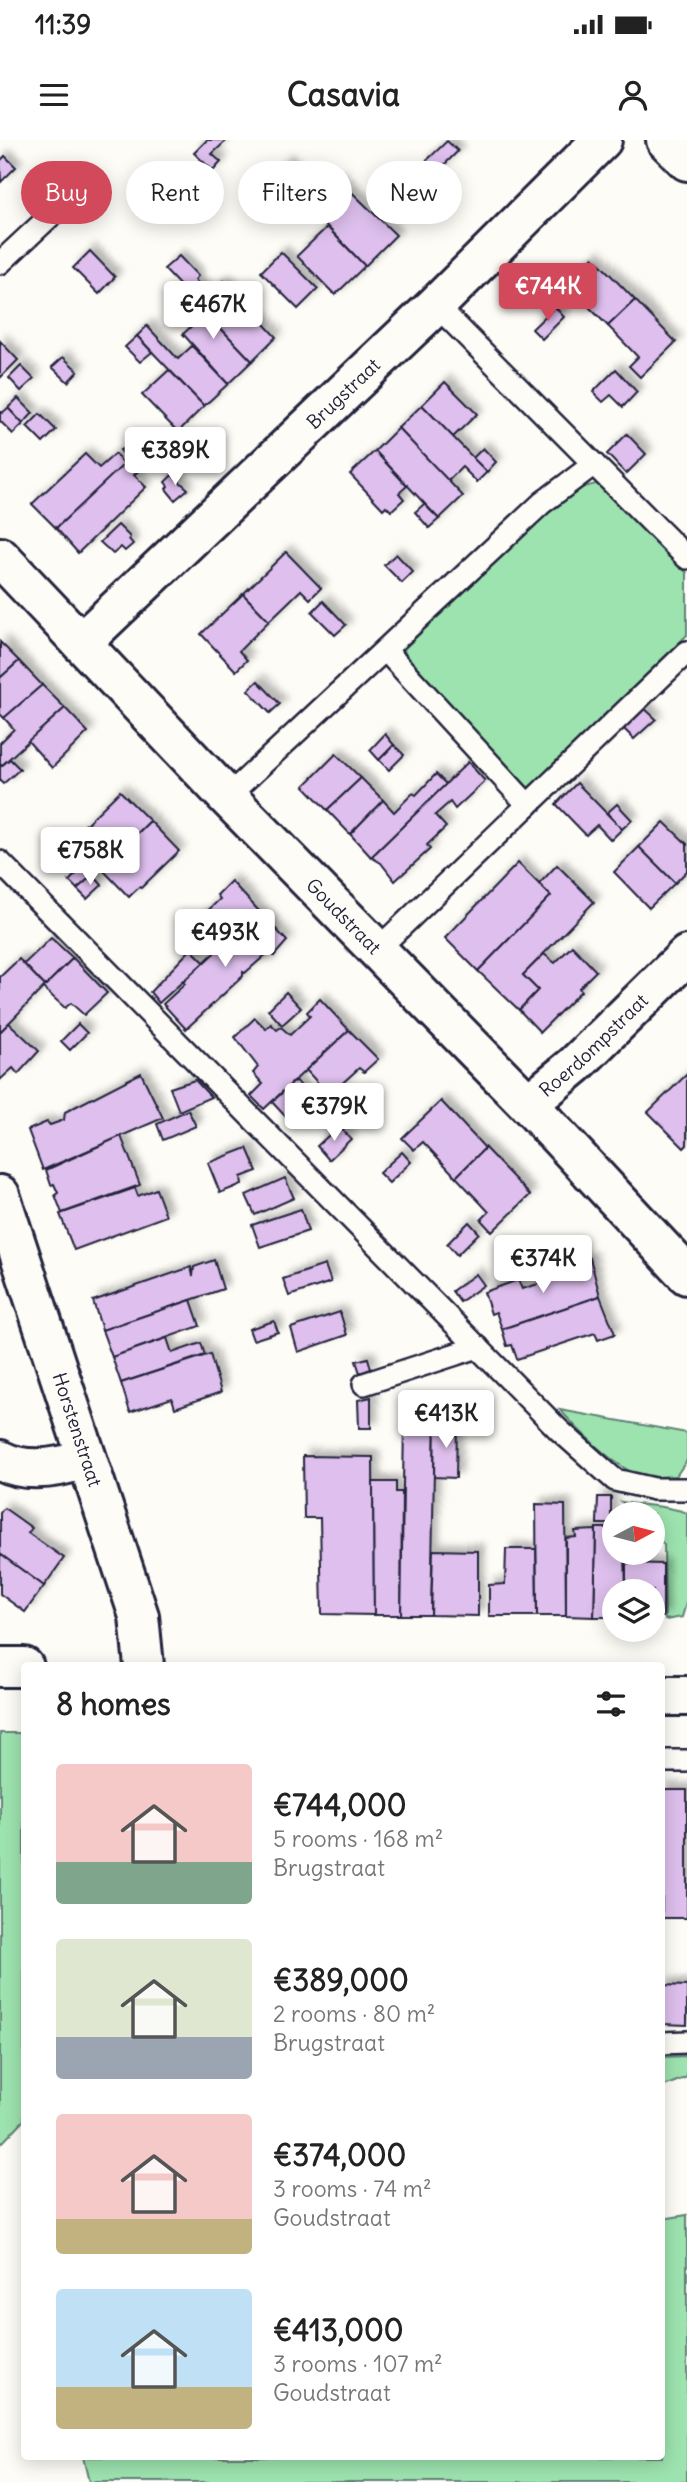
<!DOCTYPE html>
<meta charset="utf-8">
<style>
:root{--surface:#fff;--page:#f6f6f6;--text:#222;--muted:#767676;--accent:#d1495b}
body{margin:0;font-family:Delius,sans-serif;background:var(--page);color:var(--text);height:100vh;display:flex;flex-direction:column;font-size:26px;white-space:nowrap}
*{box-sizing:border-box;margin:0}
p{font-size:23px;color:var(--muted)}
.icon{flex:none;width:38px;height:38px;fill:none;stroke:currentColor;stroke-width:2;stroke-linecap:round;stroke-linejoin:round}
.map{position:relative;flex:1;overflow:hidden}
.panel{position:absolute;left:21px;top:1522px;width:644px;height:798px;display:flex;flex-direction:column;background:var(--surface);border-radius:7px;box-shadow:0 4px 18px #0003}
.panel>*{flex:none}
.hud{position:absolute;left:21px;top:21px;width:646px;height:63px;display:flex;gap:14px}
.needle{width:46px;rotate:83deg}
.fabs{position:absolute;left:602px;top:1362px;display:grid;gap:14px}
.fabs a{display:grid;place-items:center;width:63px;height:63px;border-radius:50%;background:var(--surface);box-shadow:0 4px 18px #0003;font-size:35px}
.price{position:absolute;translate:-50% -60px;padding:0 16px;border-radius:7px;background:#fff;color:#222;font-size:23px;line-height:46px;filter:drop-shadow(0 2px 4px #0008)}
.price::after{content:'';position:absolute;left:50%;top:42px;width:21px;height:16px;margin-left:-10px;background:inherit;clip-path:polygon(0 0,100% 0,50% 100%)}
.price.selected{background:var(--accent);color:#fff}
ul{padding:0;list-style:none}
li{display:flex;align-items:center;gap:21px;height:175px;padding:0 35px}
li span{display:grid;place-items:center;flex:none;width:196px;height:140px;border-radius:7px;color:#555}
li>.icon{margin-inline-start:auto}
span .icon{width:84px;height:84px;fill:#fffc;stroke-width:1}
li b{font-size:30px}
h2{display:flex;justify-content:space-between;align-items:center;height:84px;padding:0 35px;font-size:30px}
.chip{padding:0 24px;border-radius:32px;background:var(--surface);box-shadow:0 4px 18px #0003;font-size:24px;line-height:63px}
.chip.selected{background:var(--accent);color:#fff}
.status{display:flex;justify-content:space-between;align-items:center;height:49px;padding:0 35px;background:var(--surface);direction:ltr}
.status svg{height:19px;fill:currentColor}
header{display:flex;justify-content:space-between;align-items:center;height:91px;padding:0 35px;background:var(--surface);font-size:32px;font-weight:800}
.map>svg:first-child{display:block}
.green{fill:#9de3af;stroke:#608275;stroke-width:2}
.building{fill:#debfed;stroke:#22223b;stroke-width:2;filter:url(#shadow)}
.lines{fill:none;stroke-linecap:round;stroke-linejoin:round}
.lane-casing{stroke:#22223b;stroke-width:26}
.street-casing{stroke:#22223b;stroke-width:44}
.secondary-casing{stroke:#22223b;stroke-width:44}
.lane{stroke:#fdfcf7;stroke-width:21}
.street{stroke:#fdfcf7;stroke-width:38}
.secondary{stroke:#fdfcf7;stroke-width:38}
.labels{text-anchor:middle;stroke-width:6;stroke-linejoin:round;paint-order:stroke}
.street-label{font-size:19px;fill:#22223b;stroke:#fdfcf7}
</style>
<div class="status"><b>11:39</b><svg viewBox="0 0 49 12"><path d="M0 12V9h3v3zM5 12V6h3v6zM10 12V3h3v9zM15 12V0h3v12zM26 1h20v11H26zM47 4h2v5h-2z"/></svg></div>
<header><svg class="icon" aria-label="menu" viewBox="0 0 24 24"><path d="M4 6h16M4 12h16M4 18h16"/></svg>Casavia<svg class="icon" aria-label="person" viewBox="0 0 24 24"><circle cx="12" cy="8" r="4"/><path d="M4 21q1-7 8-7t8 7"/></svg></header>
<div class="map">
<svg width="687" height="2342" viewBox="0 0 687 2342">
<defs>
<filter id="shadow"><feDropShadow dx="6" dy="-6" stdDeviation="3.5" flood-color="#0004"/></filter>
</defs>
<rect width="100%" height="100%" fill="#fdfcf7"/>
<filter id="ink" filterUnits="userSpaceOnUse"><feTurbulence type="fractalNoise" baseFrequency=".0143" numOctaves="2"/><feDisplacementMap in="SourceGraphic" scale="14" xChannelSelector="R" yChannelSelector="G"/><feConvolveMatrix kernelMatrix="1 2 1 2 8 2 1 2 1" color-interpolation-filters="sRGB"/></filter>
<g filter="url(#ink)">
<!-- green -->
<g class="green">
<polygon points="600,343 687,433 687,495 528,649 408,525 404,509 550,366 576,349"/>
<path d="M 560,1270 L 687,1293 L 687,1320 L 676,1336 C 662,1337 650,1338 637,1334 C 615,1327 576,1288 560,1270 Z"/>
<path d="M 622,1362 C 643,1366 667,1365 687,1373 L 687,1460 L 682,1477 L 665,1480 L 664,1405 L 653,1393 L 653,1374 L 634,1374 Z"/>
<polygon points="0,1593 24,1593 24,1980 0,2005"/>
<polygon points="687,1916 687,1937 662,1947 662,1917"/>
<polygon points="687,2075 687,2342 89,2342 83,2317 662,2317 662,2079"/>
</g>
<!-- building -->
<g class="building">
<polygon points="207,0 227,0 212,14 221,22 213,31 194,13"/>
<polygon points="447,1 458,11 435,34 424,23"/>
<polygon points="5,16 16,27 1,42 0,21"/>
<polygon points="287,21 319,55 337,38 396,95 365,126 295,53 297,51 277,30"/>
<polygon points="295,53 310,69 301,78 285,63"/>
<polygon points="327,87 365,126 335,155 297,116"/>
<polygon points="90,111 115,137 99,154 73,128"/>
<polygon points="281,112 318,149 298,169 261,132"/>
<polygon points="179,116 198,136 195,140 209,155 224,141 276,197 252,221 164,129"/>
<polygon points="593,117 635,160 608,186 577,155 568,164 557,153"/>
<polygon points="184,150 252,221 228,244 183,194 195,183 174,160"/>
<polygon points="635,160 676,202 640,237 629,226 638,217 608,186"/>
<polygon points="555,167 564,177 542,199 532,189"/>
<polygon points="147,186 178,219 192,206 228,244 204,266 137,196"/>
<polygon points="137,196 152,212 140,222 125,207"/>
<polygon points="0,201 18,220 0,238"/>
<polygon points="63,217 78,231 68,242 52,227"/>
<polygon points="21,226 34,239 21,251 9,238"/>
<polygon points="616,229 637,252 623,267 611,255 603,262 593,252"/>
<polygon points="169,230 204,266 178,292 142,255"/>
<polygon points="445,242 477,274 453,297 422,265"/>
<polygon points="18,258 33,273 23,284 8,268"/>
<polygon points="422,265 487,332 477,342 462,327 448,341 398,288"/>
<polygon points="8,268 23,284 13,294 0,281 0,271 2,273"/>
<polygon points="40,274 56,290 43,303 27,287"/>
<polygon points="398,288 463,356 439,379 375,311"/>
<polygon points="627,294 646,314 626,334 607,314"/>
<polygon points="135,302 139,309 128,319 120,310"/>
<polygon points="145,303 156,314 134,335 146,347 78,413 56,388"/>
<polygon points="483,308 496,322 487,332 473,318"/>
<polygon points="375,311 407,346 399,353 404,359 391,371 386,366 383,369 350,334"/>
<polygon points="85,314 99,328 115,314 124,324 56,388 32,364"/>
<polygon points="172,335 188,349 175,360 166,349 168,346 165,342"/>
<polygon points="424,364 439,379 429,388 415,372"/>
<polygon points="118,385 130,397 129,399 133,404 125,411 121,407 113,414 100,402"/>
<polygon points="286,412 321,448 310,459 301,450 269,481 243,454"/>
<polygon points="396,414 413,432 402,443 384,425"/>
<polygon points="243,454 269,481 239,511 247,520 236,531 201,494"/>
<polygon points="323,461 346,485 335,495 312,472"/>
<polygon points="0,502 19,521 0,538"/>
<polygon points="19,521 42,545 4,578 0,574 0,538"/>
<polygon points="258,541 280,564 270,573 248,550"/>
<polygon points="42,545 65,568 0,627 0,603 14,589 4,578"/>
<polygon points="642,566 656,579 634,599 621,586"/>
<polygon points="65,568 88,592 52,628 28,601"/>
<polygon points="385,594 394,605 379,620 370,610"/>
<polygon points="394,605 404,615 389,630 379,620"/>
<polygon points="336,614 361,638 327,670 304,646"/>
<polygon points="10,619 20,629 3,644 0,641 0,627"/>
<polygon points="468,622 485,641 455,669 450,662 435,675 446,687 427,705 430,709 395,741 381,723 371,717"/>
<polygon points="436,634 446,644 371,717 350,694 383,660 394,672 413,653 416,655"/>
<polygon points="361,638 383,660 350,694 327,670"/>
<polygon points="577,643 622,689 611,700 597,685 586,695 556,664"/>
<polygon points="120,651 150,681 111,719 82,688"/>
<polygon points="617,664 632,680 622,689 607,673"/>
<polygon points="150,681 179,711 141,748 139,747 129,757 102,729"/>
<polygon points="664,682 687,704 687,731 675,743 639,707"/>
<polygon points="639,707 675,743 649,768 614,732"/>
<polygon points="518,723 551,756 478,831 445,798"/>
<polygon points="557,725 594,762 523,835 538,850 519,870 478,831 551,756 539,744"/>
<polygon points="84,726 93,735 77,749 69,741"/>
<polygon points="93,735 102,745 87,759 77,749"/>
<polygon points="231,741 259,771 222,806 198,780 220,759 217,755"/>
<polygon points="259,771 287,801 274,816 270,811 245,833 243,832 243,836 186,889 163,864 185,844 183,842"/>
<polygon points="51,798 73,818 45,846 24,824"/>
<polygon points="572,806 596,831 579,848 581,851 540,892 519,870 538,850 523,835 544,814 555,823"/>
<polygon points="191,809 204,822 159,863 150,852"/>
<polygon points="73,818 107,853 84,875 71,863 65,868 43,848"/>
<polygon points="19,819 45,846 0,892 0,837"/>
<polygon points="286,852 301,868 282,885 268,870"/>
<polygon points="320,859 349,890 264,969 251,956 263,944 253,933 258,927 235,897 255,878 266,889 271,884 277,890 281,887 290,895 310,876 307,872"/>
<polygon points="9,883 39,911 18,934 13,928 0,940 0,892"/>
<polygon points="78,884 87,893 70,910 61,901"/>
<polygon points="349,890 378,919 364,932 359,928 337,948 336,947 328,954 306,930"/>
<polygon points="141,933 163,978 43,1030 28,990 47,982 50,985 64,980 65,972"/>
<polygon points="687,934 687,1005 684,1008 648,972"/>
<polygon points="195,940 211,957 179,971 170,948"/>
<polygon points="296,940 307,954 285,976 272,962"/>
<polygon points="441,961 485,1008 456,1037 423,1002 414,1010 402,998"/>
<polygon points="188,970 196,986 163,1000 157,984"/>
<polygon points="339,986 351,999 329,1020 317,1006"/>
<polygon points="121,996 140,1045 62,1073 55,1055 58,1053 54,1044 51,1045 46,1030"/>
<polygon points="247,1008 257,1031 241,1037 242,1044 220,1053 208,1023"/>
<polygon points="485,1008 530,1055 492,1092 481,1080 489,1072 456,1037"/>
<polygon points="402,1012 411,1022 389,1043 379,1033"/>
<polygon points="285,1038 294,1058 255,1075 246,1055"/>
<polygon points="135,1048 138,1056 156,1049 166,1076 74,1110 60,1074"/>
<polygon points="301,1069 308,1091 260,1107 252,1085"/>
<polygon points="469,1082 479,1093 457,1115 447,1104"/>
<polygon points="590,1118 600,1156 502,1189 496,1172 491,1174 484,1152 518,1140 522,1149 545,1142 545,1138 573,1129 572,1123"/>
<polygon points="214,1120 223,1149 102,1190 93,1161 191,1127 193,1136 194,1127"/>
<polygon points="325,1125 331,1142 289,1156 283,1139"/>
<polygon points="476,1134 484,1145 460,1162 452,1151"/>
<polygon points="600,1156 615,1194 598,1200 595,1193 517,1219 512,1205 507,1206 502,1189"/>
<polygon points="191,1160 200,1186 112,1217 102,1190"/>
<polygon points="340,1172 347,1195 298,1212 291,1188"/>
<polygon points="274,1181 278,1192 253,1200 249,1189"/>
<polygon points="167,1198 172,1213 201,1203 205,1215 121,1243 112,1217"/>
<polygon points="210,1214 221,1252 175,1268 172,1258 130,1272 121,1243"/>
<polygon points="368,1218 371,1229 360,1233 356,1221"/>
<polygon points="371,1257 371,1288 359,1288 358,1260"/>
<polygon points="404,1282 435,1282 431,1475 401,1475"/>
<polygon points="435,1282 457,1282 456,1338 434,1337"/>
<polygon points="303,1316 373,1317 374,1475 322,1474 320,1378 304,1378"/>
<polygon points="373,1342 396,1342 396,1352 402,1352 401,1475 374,1475"/>
<polygon points="598,1357 611,1357 611,1384 597,1384"/>
<polygon points="536,1364 565,1365 566,1476 537,1476"/>
<polygon points="4,1368 32,1388 28,1393 64,1418 44,1446 0,1414 0,1373"/>
<polygon points="596,1388 611,1388 611,1409 614,1409 614,1412 625,1412 626,1451 614,1451 614,1477 594,1477"/>
<polygon points="596,1390 594,1477 566,1476 566,1398 576,1397 575,1391"/>
<polygon points="506,1409 536,1409 537,1476 489,1476 489,1445 505,1444"/>
<polygon points="433,1410 478,1411 478,1476 431,1475"/>
<polygon points="0,1414 44,1446 25,1472 0,1454"/>
<polygon points="626,1423 663,1424 663,1477 653,1477 653,1451 626,1451"/>
<rect x="662" y="1650" width="25" height="128"/>
<polygon points="662,1845 687,1846 687,1885 662,1884"/>
</g>
<g class="lines">
<!-- lane casing -->
<g class="lane-casing">
<g id="lane">
<polyline points="0,123 77,51"/>
<polyline points="436,165 687,418"/>
<polyline points="386,511 528,665"/>
<polyline points="227,657 542,363 594,324"/>
<polyline points="0,722 559,1290 615,1340 654,1349 687,1349"/>
<polyline points="378,809 687,512"/>
<polyline points="364,1244 478,1207"/>
<polyline points="662,1621 687,1621"/>
<polyline points="662,1903 687,1902"/>
</g>
</g>
<!-- street casing -->
<g class="street-casing">
<g id="street">
<polyline points="666,0 687,21"/>
<path id="s1" d="M 0,417 L 227,657 L 528,964 L 687,1135"/>
<path id="s2" d="M 81,503 L 436,165 L 602,0"/>
<path id="s3" d="M 528,964 L 575,925 L 687,815"/>
<path id="s4" d="M 0,1055 L 139,1476 L 144,1526"/>
<path d="M 0,1320 C 26,1334 59,1328 86,1319"/>
</g>
</g>
<!-- secondary casing -->
<g class="secondary-casing">
<g id="secondary">
<polyline points="0,1527 24,1527"/>
<polyline points="662,1556 687,1556"/>
</g>
</g>
<!-- lane -->
<use href="#lane" class="lane"/>
<!-- street -->
<use href="#street" class="street"/>
<!-- secondary -->
<use href="#secondary" class="secondary"/>
</g>
</g>
<g class="labels">
<!-- street labels -->
<g class="street-label">
<text dy="7" stroke="none"><textPath href="#s2" startOffset="362">Brugstraat</textPath></text>
<text dy="7" stroke="none"><textPath href="#s1" startOffset="497">Goudstraat</textPath></text>
<text dy="7" stroke="none"><textPath href="#s3" startOffset="88">Roerdompstraat</textPath></text>
<text dy="7" stroke="none"><textPath href="#s4" startOffset="247">Horstenstraat</textPath></text>
</g>
</g>
</svg>
<div class="fabs">
<a><svg class="needle" viewBox="-14 -14 28 28"><path d="M0-13l5 13h-10z" fill="#e53935"/><path d="M0 13l5-13h-10z" fill="#767676"/></svg></a>
<a><svg class="icon" aria-label="layers" viewBox="0 0 24 24"><path d="M12 4l9 5-9 5-9-5zM3 14l9 5 9-5"/></svg></a>
</div>
<b class="price selected" style="left:548px;top:183px">€744K</b>
<b class="price" style="left:213px;top:201px">€467K</b>
<b class="price" style="left:175px;top:347px">€389K</b>
<b class="price" style="left:90px;top:747px">€758K</b>
<b class="price" style="left:225px;top:829px">€493K</b>
<b class="price" style="left:334px;top:1003px">€379K</b>
<b class="price" style="left:543px;top:1155px">€374K</b>
<b class="price" style="left:446px;top:1310px">€413K</b>
<div class="hud">
<a class="chip selected">Buy</a>
<a class="chip">Rent</a>
<a class="chip">Filters</a>
<a class="chip">New</a>
</div>
<section class="panel">
<h2>8 homes<svg class="icon" aria-label="filters" viewBox="0 0 24 24"><path d="M4 7h16M4 17h16"/><circle cx="9" cy="7" r="2"/><circle cx="15" cy="17" r="2"/></svg></h2>
<ul>
<li><span style="background:linear-gradient(#f6c9c9 70%,#7fa58c 0)"><svg class="icon" aria-label="home" viewBox="0 0 24 24"><path d="M3 11l9-7 9 7M6 9v11h12V9"/></svg></span><div><b>€744,000</b><p>5 rooms · 168 m²</p><p>Brugstraat</p></div></li>
<li><span style="background:linear-gradient(#dfe7d0 70%,#9aa5b1 0)"><svg class="icon" aria-label="home" viewBox="0 0 24 24"><path d="M3 11l9-7 9 7M6 9v11h12V9"/></svg></span><div><b>€389,000</b><p>2 rooms · 80 m²</p><p>Brugstraat</p></div></li>
<li><span style="background:linear-gradient(#f6c9c9 75%,#c2b280 0)"><svg class="icon" aria-label="home" viewBox="0 0 24 24"><path d="M3 11l9-7 9 7M6 9v11h12V9"/></svg></span><div><b>€374,000</b><p>3 rooms · 74 m²</p><p>Goudstraat</p></div></li>
<li><span style="background:linear-gradient(#bfe0f5 70%,#c2b280 0)"><svg class="icon" aria-label="home" viewBox="0 0 24 24"><path d="M3 11l9-7 9 7M6 9v11h12V9"/></svg></span><div><b>€413,000</b><p>3 rooms · 107 m²</p><p>Goudstraat</p></div></li>
</ul>
</section>
</div>
